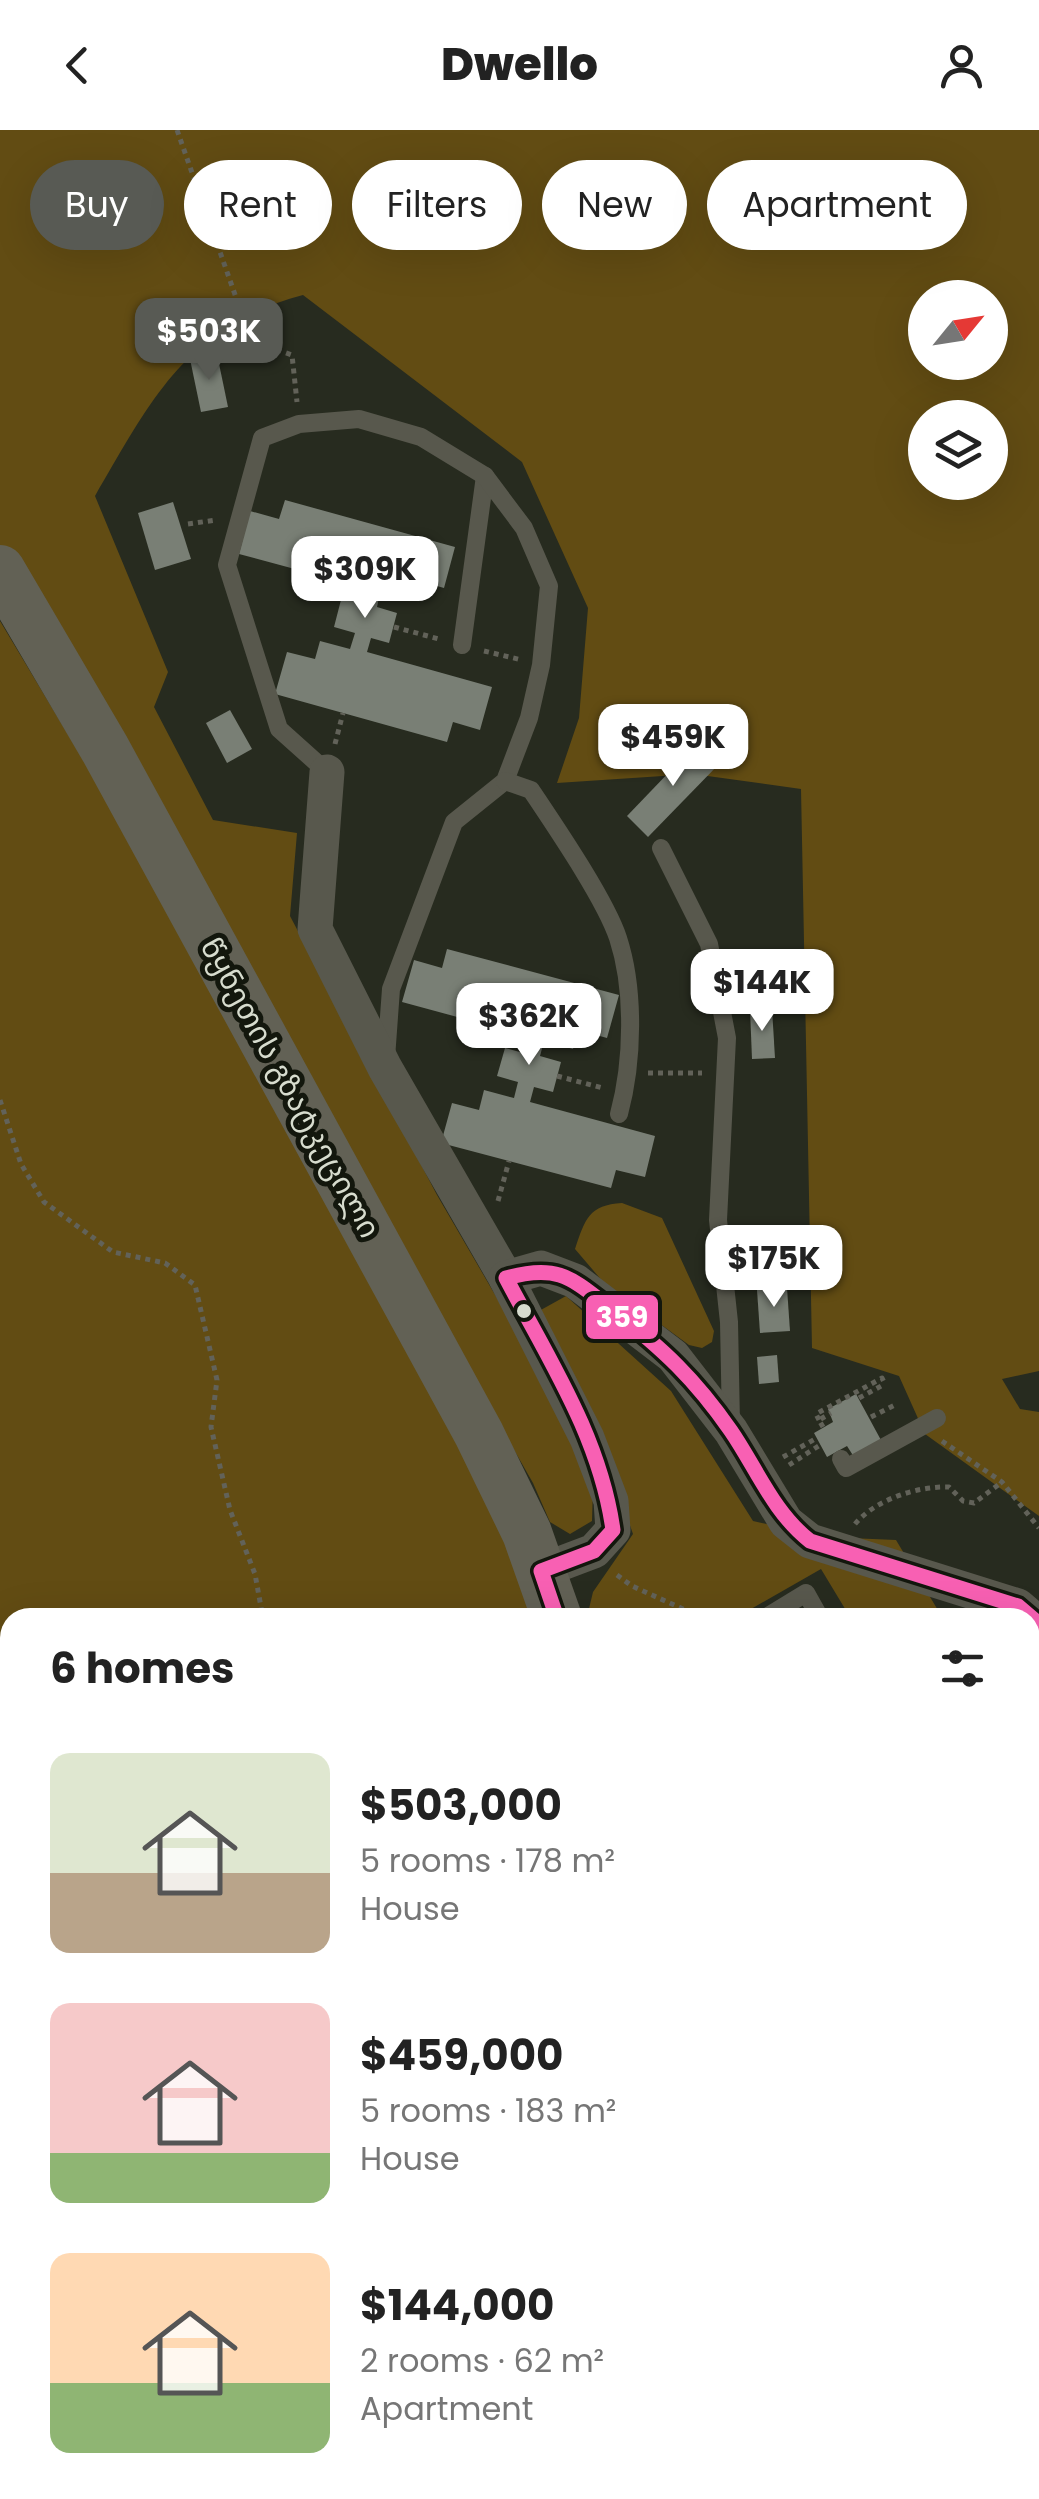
<!DOCTYPE html>
<meta charset="utf-8">
<style>
:root{--surface:#fff;--page:#f2f2f2;--text:#222;--muted:#767676;--accent:#585a54}
body{margin:0;font-family:Poppins,"Noto Sans Georgian",sans-serif;background:var(--page);color:var(--text);height:100vh;display:flex;flex-direction:column;font-size:38px;white-space:nowrap}
*{box-sizing:border-box;margin:0}
p{font-size:32px;color:var(--muted)}
.icon{flex:none;width:55px;height:55px;fill:none;stroke:currentColor;stroke-width:2;stroke-linecap:round;stroke-linejoin:round}
.map{position:relative;flex:1;overflow:hidden}
.drawer{position:absolute;left:0px;top:1478px;width:1040px;height:892px;display:flex;flex-direction:column;background:var(--surface);border-radius:30px 30px 0 0;box-shadow:0 10px 40px #0002}
.drawer>*{flex:none}
.hud{position:absolute;left:30px;top:30px;width:980px;height:90px;display:flex;gap:20px}
.needle{width:65px;rotate:60deg}
.fabs{position:absolute;left:908px;top:150px;display:grid;gap:20px}
.fabs a{display:grid;place-items:center;width:100px;height:100px;border-radius:50%;background:var(--surface);box-shadow:0 10px 40px #0002;font-size:50px}
.price{position:absolute;translate:-50% -85px;padding:0 22px;border-radius:20px;background:#fff;color:#222;font-size:32px;line-height:65px;filter:drop-shadow(0 2px 5px #0008)}
.price::after{content:'';position:absolute;left:50%;top:60px;width:30px;height:22px;margin-left:-15px;background:inherit;clip-path:polygon(0 0,100% 0,50% 100%)}
.price.active{background:var(--accent);color:#fff}
ul{padding:0;list-style:none}
li{display:flex;align-items:center;gap:30px;height:250px;padding:0 50px}
li span{display:grid;place-items:center;flex:none;width:280px;height:200px;border-radius:20px;color:#555}
li>.icon{margin-inline-start:auto}
span .icon{width:120px;height:120px;fill:#fffc;stroke-width:1}
li b{font-size:42px}
h2{display:flex;justify-content:space-between;align-items:center;height:120px;padding:0 50px;font-size:42px}
.chip{padding:0 35px;border-radius:45px;background:var(--surface);box-shadow:0 10px 40px #0002;font-size:35px;line-height:90px}
.chip.active{background:var(--accent);color:#fff}
header{display:flex;justify-content:space-between;align-items:center;height:130px;padding:0 50px;background:var(--surface);font-size:45px;font-weight:800}
.map>svg:first-child{display:block}
.green{fill:#624c13;fill-rule:evenodd}
.building{fill:#797f75}
.lines{fill:none;stroke-linecap:round;stroke-linejoin:round}
.path{stroke:#626259;stroke-width:5;stroke-dasharray:5 5;stroke-linecap:butt}
.lane{stroke:#58584d;stroke-width:18}
.street{stroke:#58584d;stroke-width:35}
.secondary{stroke:#626155;stroke-width:50}
.bus-1-casing{stroke:#13170d;stroke-width:22}
.bus-1{stroke:#f860b3;stroke-width:15}
.bus-dot{fill:#d7dcce;stroke:#13170d;stroke-width:4}
.labels{text-anchor:middle;stroke-width:10;stroke-linejoin:round;paint-order:stroke}
.street-label{font-size:30px;fill:#d7dcce;stroke:#13170d}
.line-badge{stroke:#13170d;stroke-width:4}
.badge-label{font-size:28px;text-anchor:middle;font-weight:bold;fill:#fff}
</style>
<header><svg class="icon" aria-label="back" viewBox="0 0 24 24"><path d="M15 5l-7 7 7 7"/></svg>Dwello<svg class="icon" aria-label="person" viewBox="0 0 24 24"><circle cx="12" cy="8" r="4"/><path d="M4 21q1-7 8-7t8 7"/></svg></header>
<div class="map">
<svg width="1039" height="2369" viewBox="0 0 1039 2369">
<rect width="100%" height="100%" fill="#272b1f"/>
<!-- green -->
<g class="green">
<path d="M 0,0 L 1039,0 L 1039,1241 L 1002,1249 L 1020,1279 L 1039,1282 L 1039,1386 L 925,1304 L 899,1246 L 812,1218 L 801,659 L 693,644 L 557,653 L 579,588 L 588,478 L 522,332 L 303,165 C 187,196 152,268 95,366 L 168,542 L 154,577 L 213,690 L 297,703 L 290,786 L 437,1065 L 512,1194 L 593,1358 L 592,1391 L 570,1404 L 550,1392 L 533,1353 L 0,419 ZM 925,168 L 990,168 L 990,232 L 925,232 ZM 925,288 L 990,288 L 990,352 L 925,352 Z"/>
<polygon points="0,491 142,728 474,1320 541,1487 10,1488 10,2360 386,2360 391,2369 0,2369"/>
<path d="M 622,1073 L 662,1088 L 714,1201 L 712,1212 L 702,1218 L 689,1215 L 604,1153 L 575,1119 C 585,1089 589,1075 622,1073 Z"/>
<polygon points="566,1166 671,1261 753,1391 826,1407 896,1410 942,1487 850,1487 821,1439 737,1487 587,1487 593,1462 633,1404 598,1304 539,1181"/>
<polygon points="1030,2275 1039,2308 1039,2369 884,2369 881,2360 1030,2360"/>
<polygon points="601,2360 837,2360 840,2369 606,2369"/>
</g>
<!-- building -->
<g class="building">
<polygon points="217,224 228,277 201,282 190,229"/>
<polygon points="285,370 455,417 444,458 416,450 411,471 380,463 377,477 397,483 389,513 371,508 367,522 492,557 480,600 453,592 447,612 275,564 287,522 315,529 320,511 350,519 355,503 334,497 342,466 361,472 365,458 239,424 250,381 279,389"/>
<polygon points="173,372 191,429 155,440 138,383"/>
<polygon points="230,580 252,619 227,633 206,593"/>
<polygon points="698,612 720,633 648,707 627,686"/>
<polygon points="447,819 619,865 607,908 578,900 573,919 544,911 540,926 561,932 553,962 534,957 530,972 655,1006 645,1047 616,1040 611,1058 441,1013 452,973 479,980 484,960 514,968 518,952 497,946 505,918 527,924 531,907 402,872 414,830 442,838"/>
<polygon points="772,878 775,928 752,929 750,879"/>
<polygon points="787,1158 790,1201 760,1203 757,1160"/>
<polygon points="777,1225 779,1252 759,1254 757,1227"/>
<polygon points="856,1264 882,1312 854,1327 847,1316 827,1327 814,1303 833,1292 828,1279"/>
<polygon points="1030,1631 1039,1647 1039,1812 1030,1796"/>
<polygon points="1030,2022 1039,2038 1039,2199 1030,2184"/>
<polygon points="1035,2247 1039,2297 1030,2300 1030,2248"/>
<polygon points="1039,2302 1039,2335 1035,2336 1030,2305"/>
</g>
<g class="lines">
<!-- path -->
<g class="path">
<polyline points="177,0 251,210 292,225 297,272"/>
<polyline points="188,394 216,390"/>
<polyline points="394,497 439,509"/>
<polyline points="484,521 522,530"/>
<polyline points="335,614 343,583"/>
<polyline points="648,943 702,943"/>
<polyline points="557,946 603,958"/>
<polyline points="0,970 21,1034 44,1072 113,1122 165,1133 195,1155 217,1250 211,1297 230,1380 255,1444 263,1488"/>
<polyline points="498,1071 509,1031"/>
<polyline points="859,1268 885,1254"/>
<polyline points="871,1287 897,1274"/>
<polyline points="819,1290 816,1284 882,1248 885,1254"/>
<polyline points="823,1297 819,1290 831,1283"/>
<polyline points="942,1311 1002,1352 1039,1398"/>
<polyline points="783,1327 817,1308"/>
<polyline points="789,1335 820,1315"/>
<path d="M 855,1394 C 876,1369 918,1356 949,1357 L 963,1371 L 974,1373 L 1002,1352"/>
<polyline points="617,1445 632,1456 703,1488"/>
<polyline points="1030,2015 1039,2030"/>
<polyline points="285,2360 285,2369"/>
</g>
<!-- lane -->
<g class="lane">
<polyline points="462,515 485,346"/>
<polyline points="327,642 279,599 227,435 262,308 299,294 359,289 421,307 485,346 524,398 549,456 541,535 529,588 505,651 454,692 391,859 386,928"/>
<path d="M 505,651 L 531,660 C 555,696 605,769 618,808 C 635,860 633,932 619,984"/>
<polyline points="661,718 709,814 727,908 718,1090 729,1192 731,1294"/>
<polyline points="841,1329 846,1338 937,1288"/>
<polyline points="765,1488 806,1463 820,1488"/>
<polyline points="1030,2208 1039,2223"/>
</g>
<!-- street -->
<g class="street">
<polyline points="327,642 315,799 385,938 506,1148 587,1308 611,1371 613,1400 594,1421 541,1441"/>
<polyline points="506,1148 541,1138 575,1151 673,1226 731,1301 786,1392 810,1411 1018,1476 1039,1494"/>
</g>
<!-- secondary -->
<g class="secondary">
<polyline points="0,440 105,619 479,1304 527,1403 557,1488"/>
<polyline points="853,2360 856,2369"/>
</g>
<!-- bus-1 casing -->
<g class="bus-1-casing">
<path id="bus-1" d="M 557,1488 L 541,1441 L 594,1421 L 613,1400 C 600,1307 549,1230 506,1148 C 560,1133 572,1149 614,1181 C 663,1219 695,1249 731,1301 C 757,1339 773,1382 810,1411 L 1018,1476 L 1039,1494"/>
</g>
<!-- bus-1 -->
<use href="#bus-1" class="bus-1"/>
</g>
<!-- markers -->
<circle class="bus-dot" cx="524" cy="1181" r="9"/>
<g class="labels">
<!-- street labels -->
<g class="street-label">
<text transform="translate(290 958) rotate(61)" y="10">წყნეთის გზატკეცილი</text>
</g>
</g>
<rect class="line-badge" x="584" y="1163" width="76" height="48" rx="10" fill="#f860b3"/>
<g class="badge-label">
<text x="622" y="1197">359</text>
</g>
</svg>
<div class="fabs">
<a><svg class="needle" viewBox="-14 -14 28 28"><path d="M0-13l5 13h-10z" fill="#e53935"/><path d="M0 13l5-13h-10z" fill="#767676"/></svg></a>
<a><svg class="icon" aria-label="layers" viewBox="0 0 24 24"><path d="M12 4l9 5-9 5-9-5zM3 14l9 5 9-5"/></svg></a>
</div>
<b class="price active" style="left:209px;top:253px">$503K</b>
<b class="price" style="left:365px;top:491px">$309K</b>
<b class="price" style="left:673px;top:659px">$459K</b>
<b class="price" style="left:762px;top:904px">$144K</b>
<b class="price" style="left:529px;top:938px">$362K</b>
<b class="price" style="left:774px;top:1180px">$175K</b>
<div class="hud">
<a class="chip active">Buy</a>
<a class="chip">Rent</a>
<a class="chip">Filters</a>
<a class="chip">New</a>
<a class="chip">Apartment</a>
</div>
<section class="drawer">
<h2>6 homes<svg class="icon" aria-label="filters" viewBox="0 0 24 24"><path d="M4 7h16M4 17h16"/><circle cx="9" cy="7" r="2"/><circle cx="15" cy="17" r="2"/></svg></h2>
<ul>
<li><span style="background:linear-gradient(#dfe7d0 60%,#b9a48a 0)"><svg class="icon" aria-label="home" viewBox="0 0 24 24"><path d="M3 11l9-7 9 7M6 9v11h12V9"/></svg></span><div><b>$503,000</b><p>5 rooms · 178 m²</p><p>House</p></div></li>
<li><span style="background:linear-gradient(#f6c9c9 75%,#8fb573 0)"><svg class="icon" aria-label="home" viewBox="0 0 24 24"><path d="M3 11l9-7 9 7M6 9v11h12V9"/></svg></span><div><b>$459,000</b><p>5 rooms · 183 m²</p><p>House</p></div></li>
<li><span style="background:linear-gradient(#ffd9b3 65%,#8fb573 0)"><svg class="icon" aria-label="home" viewBox="0 0 24 24"><path d="M3 11l9-7 9 7M6 9v11h12V9"/></svg></span><div><b>$144,000</b><p>2 rooms · 62 m²</p><p>Apartment</p></div></li>
</ul>
</section>
</div>
